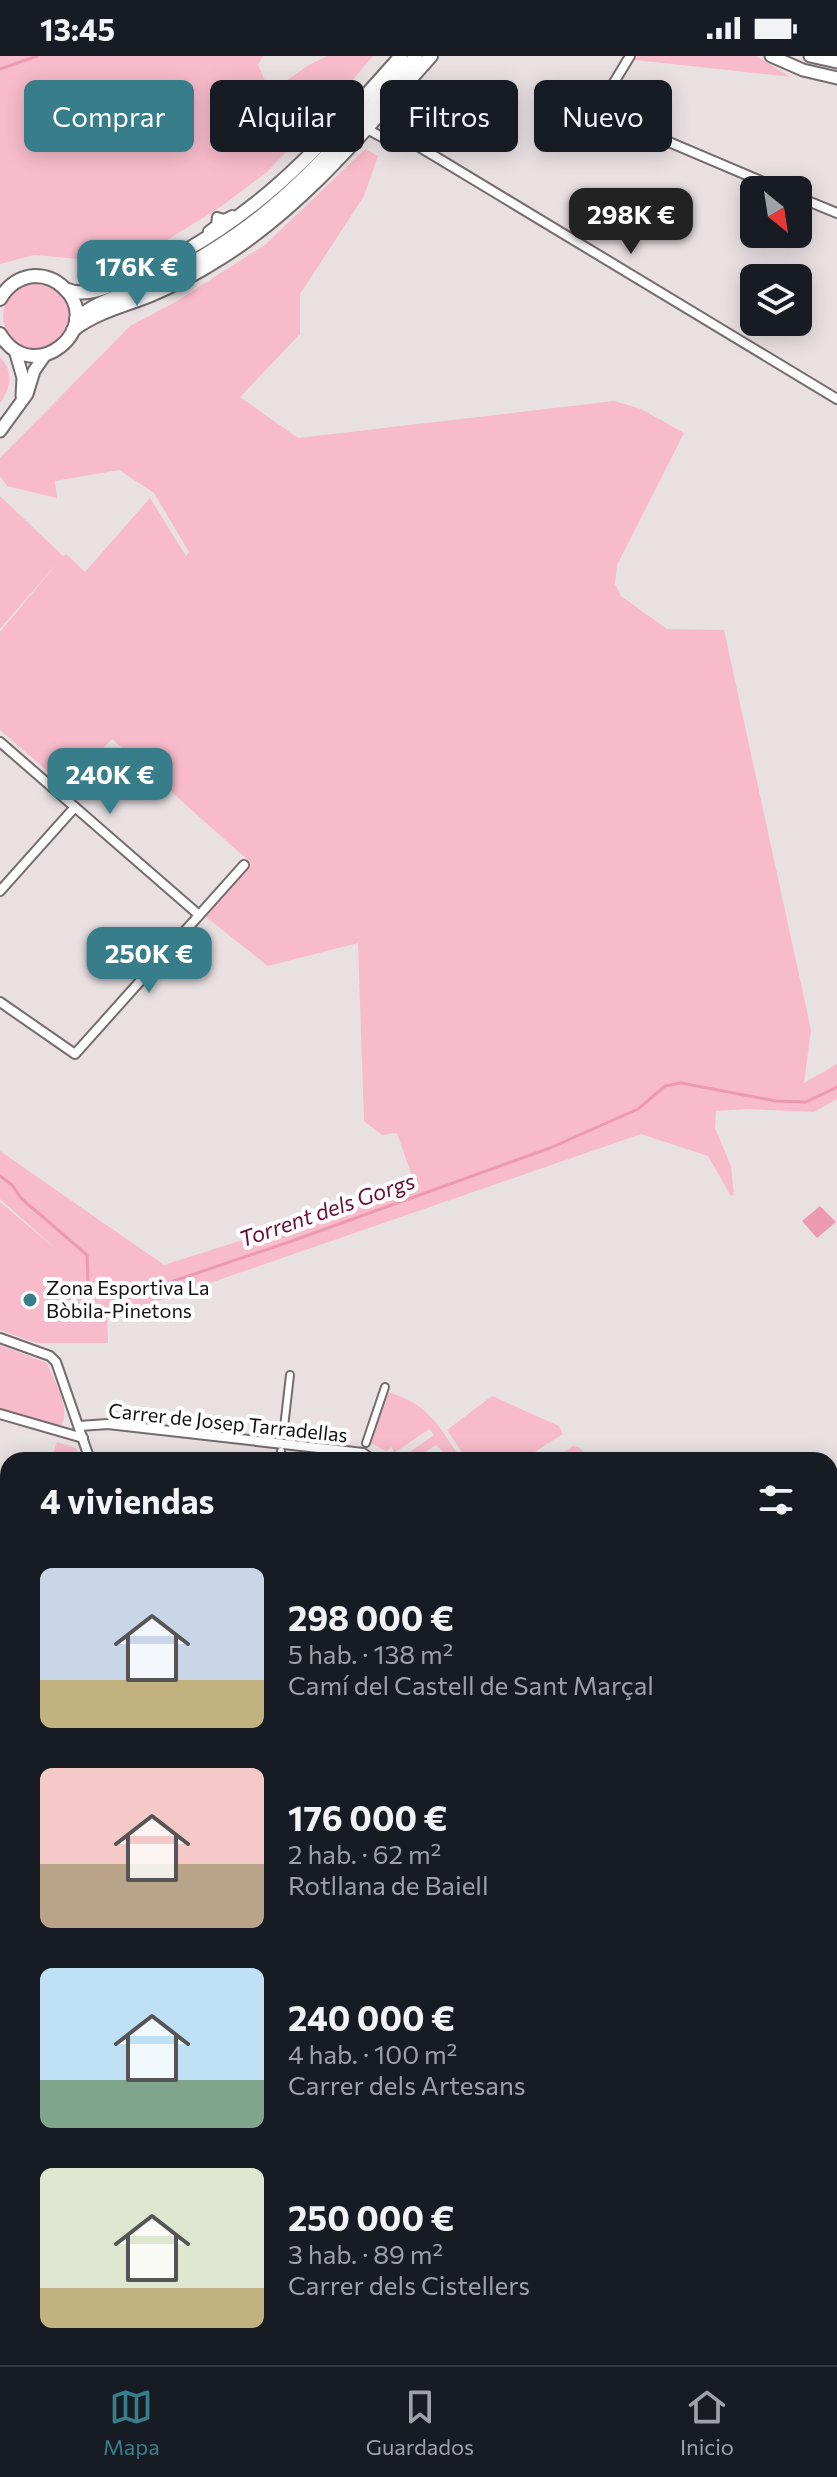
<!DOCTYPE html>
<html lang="es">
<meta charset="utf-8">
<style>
:root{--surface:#171b24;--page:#242831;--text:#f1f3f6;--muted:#9ea1a6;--line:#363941;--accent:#387d8a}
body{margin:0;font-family:Commissioner,sans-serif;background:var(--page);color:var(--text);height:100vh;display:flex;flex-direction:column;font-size:30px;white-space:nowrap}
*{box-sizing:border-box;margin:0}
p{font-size:26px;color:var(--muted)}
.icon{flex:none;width:44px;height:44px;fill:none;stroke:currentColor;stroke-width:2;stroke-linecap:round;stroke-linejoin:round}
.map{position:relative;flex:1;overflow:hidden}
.panel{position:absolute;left:0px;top:1396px;width:838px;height:914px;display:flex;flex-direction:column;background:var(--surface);border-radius:24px 24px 0 0;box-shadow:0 4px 20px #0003}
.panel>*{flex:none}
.top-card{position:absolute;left:24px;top:24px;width:790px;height:72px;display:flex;gap:16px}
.needle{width:52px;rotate:150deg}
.fabs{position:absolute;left:740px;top:120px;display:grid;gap:16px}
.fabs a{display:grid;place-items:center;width:72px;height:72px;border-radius:12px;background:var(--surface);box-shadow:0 4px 20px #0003;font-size:40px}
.price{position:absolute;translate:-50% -68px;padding:0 18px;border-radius:16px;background:var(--accent);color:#fff;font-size:26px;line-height:52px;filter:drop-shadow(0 2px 4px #0008)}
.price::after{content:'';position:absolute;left:50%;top:48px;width:24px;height:18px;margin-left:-12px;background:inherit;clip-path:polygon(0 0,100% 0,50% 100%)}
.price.current{background:#222;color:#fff}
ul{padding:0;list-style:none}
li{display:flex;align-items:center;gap:24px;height:200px;padding:0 40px}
li span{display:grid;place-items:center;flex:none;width:224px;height:160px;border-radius:12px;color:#555}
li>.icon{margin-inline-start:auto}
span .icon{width:96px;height:96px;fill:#fffc;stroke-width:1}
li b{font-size:34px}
h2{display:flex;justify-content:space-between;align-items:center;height:96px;padding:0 40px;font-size:34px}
.chip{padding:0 28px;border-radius:12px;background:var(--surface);box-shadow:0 4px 20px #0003;font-size:28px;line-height:72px}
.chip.current{background:var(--accent);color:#fff}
.status{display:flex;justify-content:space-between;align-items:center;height:56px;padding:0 40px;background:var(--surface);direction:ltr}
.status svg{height:22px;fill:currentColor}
.menu{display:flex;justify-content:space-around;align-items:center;height:112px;border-top:2px solid var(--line);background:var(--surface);font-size:22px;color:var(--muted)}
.menu a{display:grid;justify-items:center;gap:4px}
.menu .current{color:var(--accent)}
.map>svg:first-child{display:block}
.green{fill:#f8bbcb}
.water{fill:#ec9ab2}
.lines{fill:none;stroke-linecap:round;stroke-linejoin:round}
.stream{stroke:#ec9ab2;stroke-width:3}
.river{stroke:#ec9ab2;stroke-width:16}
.pedestrian-casing{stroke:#746c6e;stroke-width:10}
.minor-casing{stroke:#746c6e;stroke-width:12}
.tertiary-casing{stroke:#746c6e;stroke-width:15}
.secondary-casing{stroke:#746c6e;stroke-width:16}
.pedestrian{stroke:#fff;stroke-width:6}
.minor{stroke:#fff;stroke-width:8}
.tertiary{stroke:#fff;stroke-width:11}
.secondary{stroke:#fff;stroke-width:12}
.poi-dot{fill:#387d8a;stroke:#fff;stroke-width:3}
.labels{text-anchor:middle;stroke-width:8;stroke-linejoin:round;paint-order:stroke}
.poi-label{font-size:20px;fill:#131011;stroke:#fff;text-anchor:start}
.street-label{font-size:20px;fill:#131011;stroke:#fff}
.water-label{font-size:22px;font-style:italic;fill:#6c0a36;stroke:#fff}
</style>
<div class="status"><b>13:45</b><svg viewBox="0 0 49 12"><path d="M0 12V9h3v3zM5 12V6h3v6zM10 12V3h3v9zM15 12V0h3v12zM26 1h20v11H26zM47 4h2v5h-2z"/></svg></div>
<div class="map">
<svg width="837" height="2309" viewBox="0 0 837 2309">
<rect width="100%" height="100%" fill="#e9e0e2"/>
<!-- green -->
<g class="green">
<polygon points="0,0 263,0 258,9 270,36 309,9 327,0 373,0 328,53 267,116 222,150 167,184 154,186 95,213 90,204 34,199 0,208"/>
<polygon points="638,0 756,0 791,21 635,4"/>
<polygon points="365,93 378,100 364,140 300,238 300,278 240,341 298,382 614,345 641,353 684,377 617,509 615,528 621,540 667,573 724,574 811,974 804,1027 837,1008 837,1043 814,1056 748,1053 716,1055 715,1072 731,1110 734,1139 731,1140 708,1100 641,1078 129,1255 107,1255 108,1287 36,1287 0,1274 0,1146 56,1193 0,1143 0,1095 164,1209 415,1129 397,1077 382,1079 364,1065 358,887 268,910 206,861 251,807 112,683 66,731 0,674 0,576 60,504 0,573 0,440 63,500 66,498 85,516 150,442 186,500 189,496 154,437 119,414 55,425 57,442 7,430 0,420 0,402 130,270 177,245 266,188"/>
<circle cx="36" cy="260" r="33"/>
<path d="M 0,301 C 14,316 11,331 0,347 Z"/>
<path d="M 0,1289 L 47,1307 C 54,1325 73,1355 60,1371 L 0,1354 Z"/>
<path d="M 387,1336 C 430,1348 438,1370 462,1404 L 446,1404 L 449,1401 L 436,1389 L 413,1404 L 398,1404 L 434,1379 L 429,1373 L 394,1397 L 392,1391 L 386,1395 L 371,1387 Z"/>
<polygon points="492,1340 559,1370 563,1378 522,1404 467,1404 447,1374"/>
<polygon points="57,1386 76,1392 80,1404 51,1404"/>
<polygon points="573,1390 579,1391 591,1404 551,1404"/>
<polygon points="830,1580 835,1580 837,1625 830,1625"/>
<polygon points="0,2023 8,2023 8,2103 0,2101"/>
<polygon points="830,2124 837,2124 837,2231 830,2233"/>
<polygon points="574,2302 766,2302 761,2309 565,2309"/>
</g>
<!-- water -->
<polygon class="water" points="820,1150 836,1166 817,1182 802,1165"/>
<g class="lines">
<!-- stream -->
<g class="stream">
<polyline points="0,13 37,0"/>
<polyline points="0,1120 12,1129 22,1143 87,1199 88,1228 101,1237 135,1238 289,1186 550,1092 638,1053 665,1030 681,1027 776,1045 806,1046 837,1031"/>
</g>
<!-- river -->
<g class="river">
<polyline points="830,2145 837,2145"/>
<polyline points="596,2309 604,2302"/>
</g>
<!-- pedestrian casing -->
<g class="pedestrian-casing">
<g id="pedestrian">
<polyline points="283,1380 290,1319"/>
<polyline points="366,1387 385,1331"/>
<polyline points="280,1404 281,1395"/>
</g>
</g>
<!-- minor casing -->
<g class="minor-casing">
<g id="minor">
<polyline points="630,0 601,48 603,58 782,134"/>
<polyline points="381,57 400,70 408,84 837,343"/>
<polyline points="367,73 393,87 408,84"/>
<polyline points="798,141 837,157"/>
<polyline points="208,175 216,169 217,161 224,163 232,159"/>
<polyline points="0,686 199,859"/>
<polyline points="0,835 75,751"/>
<polyline points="0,946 75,998 244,809"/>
<polyline points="0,1282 50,1300 56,1306 90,1404"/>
<polyline points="0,1358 83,1382"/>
<polyline points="79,1370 108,1368 363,1397 372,1404"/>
<polyline points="538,1404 540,1402"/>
<polyline points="0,1519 8,1522"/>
<polyline points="0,1577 8,1568"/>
<polyline points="0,1619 8,1625"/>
<polyline points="830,1694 837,1695"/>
<polyline points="0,1761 8,1760"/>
<polyline points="830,1772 837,1785"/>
<polyline points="0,1836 8,1835"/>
<polyline points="830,1856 837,1857"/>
<polyline points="830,1937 837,1938"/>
<polyline points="830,2040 837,2041"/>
<polyline points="94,2309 95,2302"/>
<polyline points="192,2309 194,2302"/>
</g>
</g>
<!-- tertiary casing -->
<g class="tertiary-casing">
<g id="tertiary">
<polyline points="771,0 803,14 837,22"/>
<polyline points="810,0 837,6"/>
<polyline points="15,294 23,322 22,340"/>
<polyline points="0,375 27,338 34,315 45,299"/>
<polyline points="0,1441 8,1444"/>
<polyline points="830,1507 837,1506"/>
<polyline points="830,1519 837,1518"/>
<polyline points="0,1960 8,1962"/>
<polyline points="0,1978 8,1977"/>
<polyline points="830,2110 837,2108"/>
<polyline points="549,2309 558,2302"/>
</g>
</g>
<!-- secondary casing -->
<g class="secondary-casing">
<g id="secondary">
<path d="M 65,233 C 88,243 112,229 134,220 C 252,170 318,93 401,0"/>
<path d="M 0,243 C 8,229 20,221 35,220 C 46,220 56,224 64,232 C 106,272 33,333 0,278"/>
<path d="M 76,263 C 95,246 118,241 141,231 C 168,220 193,207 217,191 C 296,142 354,69 416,0"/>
<path d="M 73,274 C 96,256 124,250 151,239 C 175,229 199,216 221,202 C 305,149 366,73 431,0"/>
</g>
</g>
<!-- pedestrian -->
<use href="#pedestrian" class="pedestrian"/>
<!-- minor -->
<use href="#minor" class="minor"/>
<!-- tertiary -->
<use href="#tertiary" class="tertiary"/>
<!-- secondary -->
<use href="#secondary" class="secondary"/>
</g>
<!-- markers -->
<circle class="poi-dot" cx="30" cy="1244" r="8"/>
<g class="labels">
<!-- poi labels -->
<g class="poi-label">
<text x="46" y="1239">Zona Esportiva La<tspan x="46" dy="23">Bòbila-Pinetons</tspan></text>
</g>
<!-- street labels -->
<g class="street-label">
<text transform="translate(228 1367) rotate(6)" y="7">Carrer de Josep Tarradellas</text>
</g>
<!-- water labels -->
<g class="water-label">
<text transform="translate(327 1154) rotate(-19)" y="8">Torrent dels Gorgs</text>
</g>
</g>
</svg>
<div class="fabs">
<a><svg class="needle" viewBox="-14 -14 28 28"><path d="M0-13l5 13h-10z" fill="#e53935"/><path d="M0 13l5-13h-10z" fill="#9ea1a6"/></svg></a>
<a><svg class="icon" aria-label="layers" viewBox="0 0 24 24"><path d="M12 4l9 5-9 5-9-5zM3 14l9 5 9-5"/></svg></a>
</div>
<b class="price current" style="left:631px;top:200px">298K €</b>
<b class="price" style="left:137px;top:252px">176K €</b>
<b class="price" style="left:110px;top:760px">240K €</b>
<b class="price" style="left:149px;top:939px">250K €</b>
<div class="top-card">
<a class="chip current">Comprar</a>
<a class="chip">Alquilar</a>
<a class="chip">Filtros</a>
<a class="chip">Nuevo</a>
</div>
<section class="panel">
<h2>4 viviendas<svg class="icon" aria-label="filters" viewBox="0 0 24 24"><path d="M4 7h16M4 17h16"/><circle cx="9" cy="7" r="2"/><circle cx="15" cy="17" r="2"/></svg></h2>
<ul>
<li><span style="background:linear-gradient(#c9d6e8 70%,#c2b280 0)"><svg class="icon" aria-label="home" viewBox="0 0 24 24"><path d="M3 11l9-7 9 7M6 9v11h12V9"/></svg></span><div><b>298 000 €</b><p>5 hab. · 138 m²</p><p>Camí del Castell de Sant Marçal</p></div></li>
<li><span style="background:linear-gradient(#f6c9c9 60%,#b9a48a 0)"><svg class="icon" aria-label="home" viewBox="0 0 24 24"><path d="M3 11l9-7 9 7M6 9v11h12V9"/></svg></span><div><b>176 000 €</b><p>2 hab. · 62 m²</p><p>Rotllana de Baiell</p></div></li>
<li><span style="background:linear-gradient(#bfe0f5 70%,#7fa58c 0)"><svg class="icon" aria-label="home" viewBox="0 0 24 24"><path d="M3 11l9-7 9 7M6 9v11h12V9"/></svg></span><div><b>240 000 €</b><p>4 hab. · 100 m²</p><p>Carrer dels Artesans</p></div></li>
<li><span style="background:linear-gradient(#dfe7d0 75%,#c2b280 0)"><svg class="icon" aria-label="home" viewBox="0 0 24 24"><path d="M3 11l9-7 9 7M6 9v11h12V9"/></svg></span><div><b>250 000 €</b><p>3 hab. · 89 m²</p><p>Carrer dels Cistellers</p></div></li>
</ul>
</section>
</div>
<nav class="menu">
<a class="current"><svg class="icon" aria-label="map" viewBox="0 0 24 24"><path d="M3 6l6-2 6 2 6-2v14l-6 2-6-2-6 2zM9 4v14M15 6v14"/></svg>Mapa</a>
<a><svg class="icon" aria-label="saved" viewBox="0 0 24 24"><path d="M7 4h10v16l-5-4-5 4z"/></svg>Guardados</a>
<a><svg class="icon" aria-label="home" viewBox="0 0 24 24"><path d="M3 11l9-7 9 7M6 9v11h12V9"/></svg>Inicio</a>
</nav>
